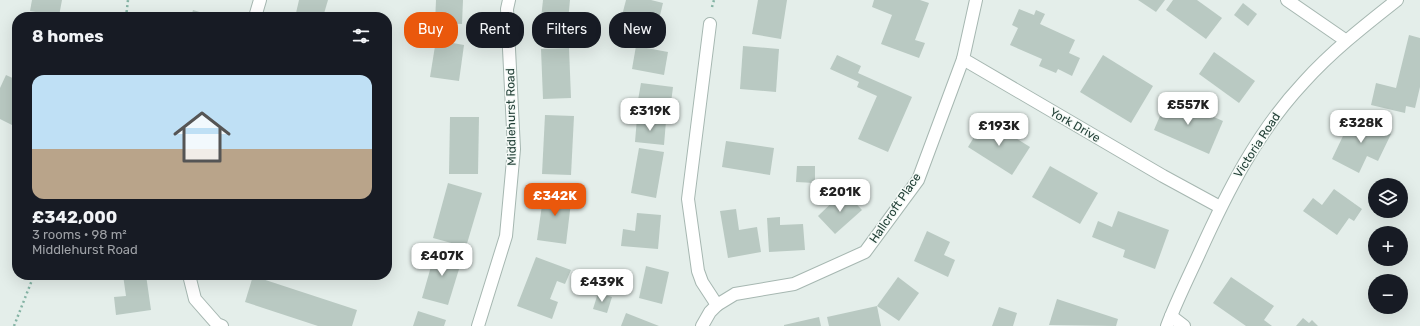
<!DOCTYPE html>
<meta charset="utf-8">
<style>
:root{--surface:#171b24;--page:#242831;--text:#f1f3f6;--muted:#9ea1a6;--accent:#ea580c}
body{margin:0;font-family:Rubik,sans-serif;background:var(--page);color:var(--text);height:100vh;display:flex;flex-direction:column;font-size:15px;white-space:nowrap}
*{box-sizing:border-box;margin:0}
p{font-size:13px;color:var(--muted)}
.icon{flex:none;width:22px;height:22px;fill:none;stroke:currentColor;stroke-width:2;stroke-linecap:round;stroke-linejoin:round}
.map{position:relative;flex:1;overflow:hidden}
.drawer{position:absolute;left:12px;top:12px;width:380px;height:268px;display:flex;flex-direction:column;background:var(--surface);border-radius:16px;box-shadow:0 4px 16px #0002}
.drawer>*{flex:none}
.hud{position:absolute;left:404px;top:12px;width:380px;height:36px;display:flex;gap:8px}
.tools{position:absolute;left:1368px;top:178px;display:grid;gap:8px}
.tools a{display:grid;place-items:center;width:40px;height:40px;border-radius:50%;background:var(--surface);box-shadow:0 4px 16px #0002;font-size:20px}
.price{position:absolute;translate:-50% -34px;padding:0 9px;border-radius:8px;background:#fff;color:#222;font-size:13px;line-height:26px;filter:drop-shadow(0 1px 2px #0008)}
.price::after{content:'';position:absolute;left:50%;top:24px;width:12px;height:9px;margin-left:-6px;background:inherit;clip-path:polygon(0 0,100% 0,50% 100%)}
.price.selected{background:var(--accent);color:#fff}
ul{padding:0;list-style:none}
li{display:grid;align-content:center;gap:8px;height:212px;padding:0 20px}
li span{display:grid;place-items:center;height:124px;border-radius:12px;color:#555}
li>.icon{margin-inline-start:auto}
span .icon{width:72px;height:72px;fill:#fffc;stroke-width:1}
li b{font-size:17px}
h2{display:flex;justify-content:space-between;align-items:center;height:48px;padding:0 20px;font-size:17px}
.tag{padding:0 14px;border-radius:16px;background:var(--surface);box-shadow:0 4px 16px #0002;font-size:14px;line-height:36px}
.tag.selected{background:var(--accent);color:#fff}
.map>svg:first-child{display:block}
.building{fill:#b9c9c2}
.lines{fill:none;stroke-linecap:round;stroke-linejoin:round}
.minor-casing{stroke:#a6b7b1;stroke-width:14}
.path{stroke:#84b3a4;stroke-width:2.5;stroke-dasharray:2 3;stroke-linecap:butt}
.minor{stroke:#fff;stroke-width:12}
.labels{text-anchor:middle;stroke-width:3;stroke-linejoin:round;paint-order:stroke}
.street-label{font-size:12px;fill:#234138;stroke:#f5faf7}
</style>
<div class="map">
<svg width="1420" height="326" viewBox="0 0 1420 326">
<rect width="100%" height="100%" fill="#e4eeea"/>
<!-- building -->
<g class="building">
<polygon points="32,0 62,0 59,16 30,11"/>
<polygon points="299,0 328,0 323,17 310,17 296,13"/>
<polygon points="436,0 463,0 462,24 435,23"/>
<polygon points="543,0 570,0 567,31 540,28"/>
<polygon points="626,0 651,0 663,3 655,36 619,27"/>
<polygon points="758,0 787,0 781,39 752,34"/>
<polygon points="874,0 920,0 929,3 915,40 925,43 919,58 881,44 892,15 872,7"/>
<polygon points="1138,0 1165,0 1156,12"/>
<polygon points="1173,0 1197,0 1222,18 1206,39 1166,10"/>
<polygon points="1243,3 1257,14 1248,26 1234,15"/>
<polygon points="1019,9 1034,15 1036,10 1045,14 1040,24 1075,40 1069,53 1080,58 1072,76 1058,69 1056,73 1039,66 1042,59 1010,45 1018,28 1012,25"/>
<polygon points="193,10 216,17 191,17"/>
<polygon points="1409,35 1420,38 1420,87 1415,108 1406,106 1405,113 1371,105 1376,83 1396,88"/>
<polygon points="436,40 464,45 459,81 430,77"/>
<polygon points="636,46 668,52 664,75 632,69"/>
<polygon points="743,46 779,49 776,92 740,89"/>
<polygon points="569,48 571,98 543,99 541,49"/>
<polygon points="1214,52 1255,81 1239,103 1199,74"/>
<polygon points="837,55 861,66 858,73 912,97 888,152 858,139 877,96 857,87 859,82 830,69"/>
<polygon points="1103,55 1153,86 1131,123 1080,92"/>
<polygon points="6,75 17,80 16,127 0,119 0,88"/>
<polygon points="641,83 673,87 670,111 637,106"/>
<polygon points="1168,97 1223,121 1209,154 1154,130"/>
<polygon points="545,115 574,116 571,175 542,174"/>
<polygon points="1353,115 1391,134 1378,161 1367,156 1359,173 1332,159"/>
<polygon points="450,117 479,117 478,174 449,174"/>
<polygon points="637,118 666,121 664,145 635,142"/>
<polygon points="985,119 1030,147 1012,175 968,147"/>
<polygon points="726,141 774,148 770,175 722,167"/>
<polygon points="639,148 664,152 656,198 631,193"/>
<polygon points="797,166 815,166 815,183 796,182"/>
<polygon points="1050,166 1098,193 1080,224 1032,197"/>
<polygon points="448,183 482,193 466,247 433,238"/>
<polygon points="1334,189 1362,209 1354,221 1349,218 1337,235 1303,211 1313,198 1322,205"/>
<polygon points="544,191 572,194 566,244 537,240"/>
<polygon points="844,191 862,210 835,234 818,216"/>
<polygon points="736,209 739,230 757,227 761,252 728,258 720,211"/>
<polygon points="1118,211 1169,230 1155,269 1123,257 1125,250 1092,237 1098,221 1112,227"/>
<polygon points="637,213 661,215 658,249 621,246 623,229 635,231"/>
<polygon points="780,217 780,225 803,224 805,250 769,252 767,218"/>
<polygon points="927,231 950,242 944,255 955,260 948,277 914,261"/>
<polygon points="436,249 463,256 448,305 422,298"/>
<polygon points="536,257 571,270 565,284 557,281 550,299 558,302 552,319 517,306"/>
<polygon points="646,266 669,272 662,304 639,298"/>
<polygon points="123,275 146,275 151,310 116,315 114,297 126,296"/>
<polygon points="253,276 357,310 352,326 318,326 245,302"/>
<polygon points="898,277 919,293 899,321 877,306"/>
<polygon points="1231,277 1274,306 1264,320 1272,326 1246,326 1213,303"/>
<polygon points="598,293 612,297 607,313 593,309"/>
<polygon points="1057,299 1118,319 1116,326 1049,325"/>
<polygon points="877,306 881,326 829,326 827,317"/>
<polygon points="999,307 1017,313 1013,326 992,326"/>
<polygon points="418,311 446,320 444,326 413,326"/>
<polygon points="626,313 659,326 621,326"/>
<polygon points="819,317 821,326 784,326 784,325"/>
<polygon points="1303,318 1309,323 1312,320 1318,326 1296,326"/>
</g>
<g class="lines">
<!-- minor casing -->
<g class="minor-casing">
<g id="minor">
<polyline points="976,0 963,59 1163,176 1220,207"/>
<polyline points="1287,0 1345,40"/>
<polyline points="255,17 260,0"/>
<polyline points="189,275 195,299 217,324 222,326"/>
<polyline points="717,305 735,294 794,284 865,252 918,180 963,59"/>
<polyline points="1171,316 1184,326"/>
<polyline points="478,326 506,236 514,149 507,9 509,0"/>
<polyline points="702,326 710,312 717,305 702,282 698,271 688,199 710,24"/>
<path d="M 1167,326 C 1176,302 1188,278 1199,254 C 1227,192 1257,132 1304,82 C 1332,51 1364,26 1397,0"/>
</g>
</g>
<!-- path -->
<g class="path">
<polyline points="712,7 714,0"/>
<polyline points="126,17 128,0"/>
<polyline points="14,326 34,275"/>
</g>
<!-- minor -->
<use href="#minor" class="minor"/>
</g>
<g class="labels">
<!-- street labels -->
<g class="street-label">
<text transform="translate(511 117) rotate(-91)" y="4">Middlehurst Road</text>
<text transform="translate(1075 125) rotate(30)" y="4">York Drive</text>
<text transform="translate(1257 145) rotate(-57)" y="4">Victoria Road</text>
<text transform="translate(895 208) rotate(-56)" y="4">Hallcroft Place</text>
</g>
</g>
</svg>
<div class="tools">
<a><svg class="icon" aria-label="layers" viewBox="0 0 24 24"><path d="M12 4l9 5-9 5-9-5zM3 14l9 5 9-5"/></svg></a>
<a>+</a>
<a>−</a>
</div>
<b class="price" style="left:1188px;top:126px">£557K</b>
<b class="price" style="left:650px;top:132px">£319K</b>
<b class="price" style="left:1361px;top:144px">£328K</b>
<b class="price" style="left:999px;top:147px">£193K</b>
<b class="price" style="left:840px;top:213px">£201K</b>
<b class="price selected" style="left:555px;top:217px">£342K</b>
<b class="price" style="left:442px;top:277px">£407K</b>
<b class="price" style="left:602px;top:303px">£439K</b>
<div class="hud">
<a class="tag selected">Buy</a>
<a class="tag">Rent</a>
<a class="tag">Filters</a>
<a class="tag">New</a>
</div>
<section class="drawer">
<h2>8 homes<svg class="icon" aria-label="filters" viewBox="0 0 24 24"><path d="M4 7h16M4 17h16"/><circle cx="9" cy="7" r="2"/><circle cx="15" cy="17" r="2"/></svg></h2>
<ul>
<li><span style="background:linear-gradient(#bfe0f5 60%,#b9a48a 0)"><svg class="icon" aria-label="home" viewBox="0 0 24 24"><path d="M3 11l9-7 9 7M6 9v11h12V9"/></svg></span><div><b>£342,000</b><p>3 rooms · 98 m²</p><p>Middlehurst Road</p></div></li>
</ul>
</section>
</div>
